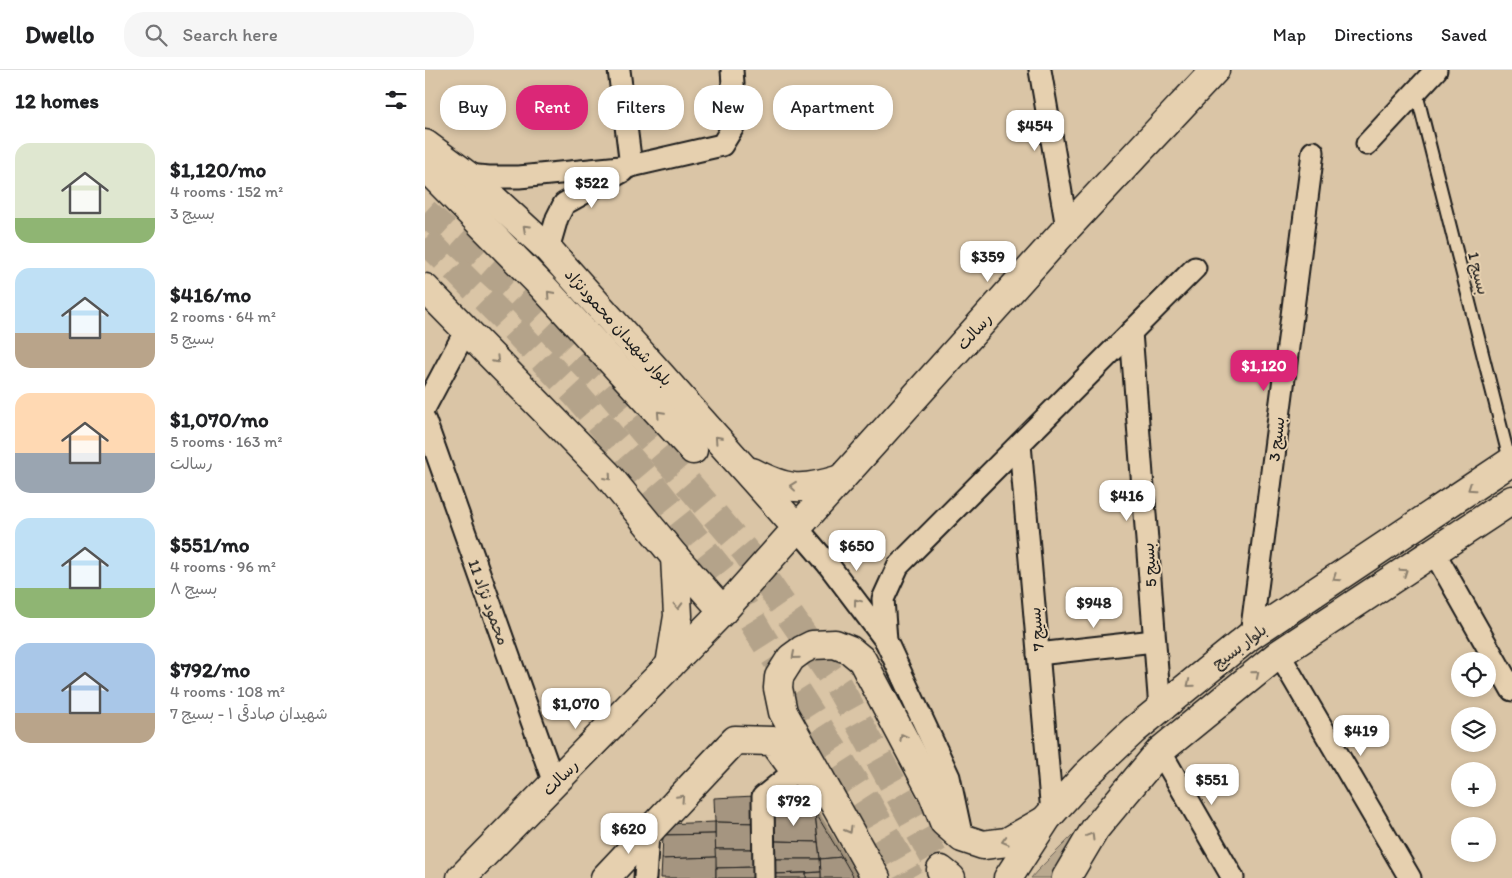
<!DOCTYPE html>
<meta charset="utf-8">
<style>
:root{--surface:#fff;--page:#f6f6f6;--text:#202124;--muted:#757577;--line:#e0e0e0;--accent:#db2777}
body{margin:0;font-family:Itim,"Playpen Sans Arabic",sans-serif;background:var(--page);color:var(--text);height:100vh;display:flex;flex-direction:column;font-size:19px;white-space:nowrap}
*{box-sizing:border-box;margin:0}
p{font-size:16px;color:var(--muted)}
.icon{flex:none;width:28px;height:28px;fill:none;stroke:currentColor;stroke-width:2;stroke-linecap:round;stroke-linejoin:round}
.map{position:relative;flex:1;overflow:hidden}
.panel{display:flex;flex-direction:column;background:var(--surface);width:425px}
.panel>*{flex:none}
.banner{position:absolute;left:15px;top:15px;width:475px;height:45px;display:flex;gap:10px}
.fabs{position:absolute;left:1026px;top:582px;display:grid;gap:10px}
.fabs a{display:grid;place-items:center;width:45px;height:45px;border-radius:50%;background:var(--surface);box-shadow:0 2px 8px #0003;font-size:25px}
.price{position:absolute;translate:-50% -42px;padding:0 11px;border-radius:10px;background:#fff;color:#222;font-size:16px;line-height:32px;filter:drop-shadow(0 1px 2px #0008)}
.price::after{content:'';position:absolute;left:50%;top:30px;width:15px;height:11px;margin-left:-8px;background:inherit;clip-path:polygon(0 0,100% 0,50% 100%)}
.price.active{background:var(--accent);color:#fff}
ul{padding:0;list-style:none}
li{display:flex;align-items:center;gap:15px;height:125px;padding:0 15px}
li span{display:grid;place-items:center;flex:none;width:140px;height:100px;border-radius:15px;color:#555}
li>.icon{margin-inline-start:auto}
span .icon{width:60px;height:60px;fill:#fffc;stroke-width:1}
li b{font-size:21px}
h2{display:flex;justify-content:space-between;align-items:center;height:60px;padding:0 15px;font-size:21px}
.chip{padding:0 18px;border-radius:20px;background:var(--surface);box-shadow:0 2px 8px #0003;font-size:18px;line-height:45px}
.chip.active{background:var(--accent);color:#fff}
header{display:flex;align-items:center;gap:30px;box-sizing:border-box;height:70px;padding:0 25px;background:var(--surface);border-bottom:1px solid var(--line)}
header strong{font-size:24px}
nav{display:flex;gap:28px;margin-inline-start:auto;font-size:18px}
.search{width:350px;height:45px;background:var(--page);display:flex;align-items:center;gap:12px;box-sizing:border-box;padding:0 18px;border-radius:20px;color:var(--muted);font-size:19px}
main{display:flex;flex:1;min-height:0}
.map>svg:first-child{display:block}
.green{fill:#baa98f;stroke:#6b6256}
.building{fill:#a59580;stroke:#1c1c1c;filter:url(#shadow)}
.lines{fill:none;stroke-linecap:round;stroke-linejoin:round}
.primary-tunnel{stroke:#b4a38a;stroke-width:28;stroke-dasharray:28 14;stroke-linecap:butt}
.service-casing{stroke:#1c1c1c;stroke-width:15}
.minor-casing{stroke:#1c1c1c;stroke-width:25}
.secondary-casing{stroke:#1c1c1c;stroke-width:31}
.primary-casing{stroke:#1c1c1c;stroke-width:31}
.service{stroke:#e6d0af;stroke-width:11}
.minor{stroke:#e6d0af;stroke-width:21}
.secondary{stroke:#e6d0af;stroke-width:28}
.primary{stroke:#e6d0af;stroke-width:28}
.oneway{stroke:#8b7f6d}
.labels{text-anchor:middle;stroke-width:4;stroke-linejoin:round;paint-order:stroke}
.street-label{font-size:16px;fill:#1c1c1c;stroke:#e6d0af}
</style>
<header>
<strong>Dwello</strong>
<div class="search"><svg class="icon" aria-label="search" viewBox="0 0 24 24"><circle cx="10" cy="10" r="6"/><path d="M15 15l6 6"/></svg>Search here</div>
<nav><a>Map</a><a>Directions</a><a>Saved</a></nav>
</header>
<main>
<section class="panel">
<h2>12 homes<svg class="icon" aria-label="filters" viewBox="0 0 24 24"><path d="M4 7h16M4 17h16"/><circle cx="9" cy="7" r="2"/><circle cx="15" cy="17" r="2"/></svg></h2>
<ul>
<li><span style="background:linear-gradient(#dfe7d0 75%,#8fb573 0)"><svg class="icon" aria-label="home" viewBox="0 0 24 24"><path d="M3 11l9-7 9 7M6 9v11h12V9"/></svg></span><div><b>$1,120/mo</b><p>4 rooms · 152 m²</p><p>بسیج 3</p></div></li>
<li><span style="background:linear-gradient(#bfe0f5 65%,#b9a48a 0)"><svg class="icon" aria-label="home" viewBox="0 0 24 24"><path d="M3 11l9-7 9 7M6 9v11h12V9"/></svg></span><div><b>$416/mo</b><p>2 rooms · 64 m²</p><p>بسیج 5</p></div></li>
<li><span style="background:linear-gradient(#ffd9b3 60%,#9aa5b1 0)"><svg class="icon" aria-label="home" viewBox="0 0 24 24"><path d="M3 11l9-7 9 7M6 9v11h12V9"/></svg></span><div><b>$1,070/mo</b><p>5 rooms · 163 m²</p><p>رسالت</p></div></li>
<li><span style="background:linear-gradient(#bfe0f5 70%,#8fb573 0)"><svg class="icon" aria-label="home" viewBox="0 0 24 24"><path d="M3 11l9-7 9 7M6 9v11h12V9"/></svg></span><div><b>$551/mo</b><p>4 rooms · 96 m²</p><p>بسیج ۸</p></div></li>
<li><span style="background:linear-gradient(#a9c7e8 70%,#b9a48a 0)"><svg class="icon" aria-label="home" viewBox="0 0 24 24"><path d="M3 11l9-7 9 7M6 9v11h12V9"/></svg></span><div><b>$792/mo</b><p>4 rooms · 108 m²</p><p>شهیدان صادقی ۱ - بسیج 7</p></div></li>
</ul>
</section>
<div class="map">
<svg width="1087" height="808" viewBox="0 0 1087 808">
<defs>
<filter id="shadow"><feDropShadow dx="5.5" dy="3" stdDeviation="0" flood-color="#0004"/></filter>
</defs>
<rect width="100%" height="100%" fill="#dac5a6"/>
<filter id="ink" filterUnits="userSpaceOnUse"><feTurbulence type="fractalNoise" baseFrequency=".02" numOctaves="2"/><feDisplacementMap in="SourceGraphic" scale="10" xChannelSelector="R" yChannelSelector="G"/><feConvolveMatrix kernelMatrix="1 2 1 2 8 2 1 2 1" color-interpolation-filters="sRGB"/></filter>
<g filter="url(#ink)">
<!-- green -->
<polygon class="green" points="661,752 628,808 606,808 612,801"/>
<!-- building -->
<g class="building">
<polygon points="330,726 330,753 290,752 289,728"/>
<polygon points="346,742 390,742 393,772 348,771"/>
<polygon points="390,742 417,787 395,789"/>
<polygon points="290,752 330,753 331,779 290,779"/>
<polygon points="290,752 290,764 238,765 239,754"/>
<polygon points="290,764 291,787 237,789 238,765"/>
<polygon points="348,771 393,772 395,789 348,789"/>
<polygon points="290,779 331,779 331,797 291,798"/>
<polygon points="291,787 291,808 236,808 237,789"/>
<polygon points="417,787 429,808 396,808 395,789"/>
<polygon points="348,789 395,789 396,802 349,804"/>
<polygon points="331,797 331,808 291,808 291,798"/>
<polygon points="396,802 396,808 381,808 381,803"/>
<polygon points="381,803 381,808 349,808 349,804"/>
</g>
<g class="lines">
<!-- primary-tunnel -->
<g class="primary-tunnel">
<polyline points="0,142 91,225 175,310 321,482 414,617 516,800"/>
<polyline points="0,169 76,245 152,326 229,417 301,507 338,569 442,732 485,808"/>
</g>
<!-- service casing -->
<g class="service-casing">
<polyline id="service" points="991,21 1085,392"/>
</g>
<!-- minor casing -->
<g class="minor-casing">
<g id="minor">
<polyline points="194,0 206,96"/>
<polyline points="615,0 642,158"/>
<polyline points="942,74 1011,0"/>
<polyline points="42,105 64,107 94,107 206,96 297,75 308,57 310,42 307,0"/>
<polyline points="123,179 132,148 139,134 198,101"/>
<polyline points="706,262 735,639"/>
<polyline points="0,337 41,260"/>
<polyline points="0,351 129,713"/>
<polyline points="595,374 627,743"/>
<polyline points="372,458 402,493 461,571"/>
<polyline points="1009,482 1087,620"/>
<polyline points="826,565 888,82"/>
<polyline points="613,584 729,571"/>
<polyline points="854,584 985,808"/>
<polyline points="735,681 808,808"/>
<polyline points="537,768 524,707 461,571 458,529 473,496 770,198"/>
<polyline points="220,808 223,764"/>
<polyline points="339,808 338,727 370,701"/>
</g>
</g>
<!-- secondary casing -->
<g class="secondary-casing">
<g id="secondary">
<polyline points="372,458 642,158 790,0"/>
<polyline points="36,808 298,541"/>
<polyline points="180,808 310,670 348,671 370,701 395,709"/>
</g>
</g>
<!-- primary casing -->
<g class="primary-casing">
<g id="primary">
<polyline points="0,74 46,108 123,179 372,458 298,541 250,487 181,403 0,218"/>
<polyline points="0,97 119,218 268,380"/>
<path d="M 327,402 C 363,421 377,421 416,409"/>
<polyline points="245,595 253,546 250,487"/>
<polyline points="516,800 526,808"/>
<polyline points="451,808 358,642 353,618 354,607 366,588 377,580 387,575 410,574 425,580 437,590 508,724 519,752 537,768 558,775 582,772 617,752"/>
<polyline points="583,808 622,748 661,705 709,660 826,565 1087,391"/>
<polyline points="641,808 670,759 735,681 854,584 1087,430"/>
</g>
</g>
<!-- service -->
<use href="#service" class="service"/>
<!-- minor -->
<use href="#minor" class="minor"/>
<!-- secondary -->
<use href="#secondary" class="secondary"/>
<!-- primary -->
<use href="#primary" class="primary"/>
</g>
<!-- one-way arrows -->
<defs><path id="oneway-chevron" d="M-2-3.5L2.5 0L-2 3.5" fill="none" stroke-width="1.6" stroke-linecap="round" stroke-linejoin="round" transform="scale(1.25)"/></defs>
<g class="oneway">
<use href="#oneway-chevron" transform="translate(101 158) rotate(-137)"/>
<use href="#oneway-chevron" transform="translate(125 224) rotate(-132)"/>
<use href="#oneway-chevron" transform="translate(71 290) rotate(46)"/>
<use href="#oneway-chevron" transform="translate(235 344) rotate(-133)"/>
<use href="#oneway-chevron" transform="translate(293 369) rotate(-132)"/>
<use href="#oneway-chevron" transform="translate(183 407) rotate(49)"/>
<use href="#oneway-chevron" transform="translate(368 416) rotate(-174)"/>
<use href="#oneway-chevron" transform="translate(1046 418) rotate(146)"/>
<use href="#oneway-chevron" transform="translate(979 502) rotate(-34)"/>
<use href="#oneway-chevron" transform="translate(911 508) rotate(146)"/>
<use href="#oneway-chevron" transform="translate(432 532) rotate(-127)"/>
<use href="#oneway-chevron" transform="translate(253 536) rotate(88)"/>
<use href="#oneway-chevron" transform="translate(370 586) rotate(139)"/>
<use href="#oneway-chevron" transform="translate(831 604) rotate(-39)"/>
<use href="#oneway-chevron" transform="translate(765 614) rotate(141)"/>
<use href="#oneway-chevron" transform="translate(478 667) rotate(-118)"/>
<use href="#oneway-chevron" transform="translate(256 728) rotate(-47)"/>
<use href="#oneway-chevron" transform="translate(424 760) rotate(60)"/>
<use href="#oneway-chevron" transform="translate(666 766) rotate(-59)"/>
<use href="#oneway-chevron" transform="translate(580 771) rotate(164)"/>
</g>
</g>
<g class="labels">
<!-- street labels -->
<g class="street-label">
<text transform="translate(1054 203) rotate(76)" y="6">بسیج 1</text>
<text transform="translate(194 257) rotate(48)" y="6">بلوار شهیدان محمودنژاد</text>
<text transform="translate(549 261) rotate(-48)" y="6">رسالت</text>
<text transform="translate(851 369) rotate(-83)" y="6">بسیج 3</text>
<text transform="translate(724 495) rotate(-94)" y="6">بسیج 5</text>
<text transform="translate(64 532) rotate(70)" y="6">محمود نژاد 11</text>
<text transform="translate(611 559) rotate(-95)" y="6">بسیج 7</text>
<text transform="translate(814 576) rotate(-37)" y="6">بلوار بسیج</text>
<text transform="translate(135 707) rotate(-45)" y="6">رسالت</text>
</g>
</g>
</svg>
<div class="fabs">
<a><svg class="icon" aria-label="locate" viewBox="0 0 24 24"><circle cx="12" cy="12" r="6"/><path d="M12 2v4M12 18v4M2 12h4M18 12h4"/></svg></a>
<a><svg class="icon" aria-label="layers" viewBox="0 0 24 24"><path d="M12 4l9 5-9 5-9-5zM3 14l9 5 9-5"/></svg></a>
<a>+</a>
<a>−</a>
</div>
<b class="price" style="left:610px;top:82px">$454</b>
<b class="price" style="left:167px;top:139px">$522</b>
<b class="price" style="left:563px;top:213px">$359</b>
<b class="price active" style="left:839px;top:322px">$1,120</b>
<b class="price" style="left:702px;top:452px">$416</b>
<b class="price" style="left:432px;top:502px">$650</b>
<b class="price" style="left:669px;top:559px">$948</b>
<b class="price" style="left:151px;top:660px">$1,070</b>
<b class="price" style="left:936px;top:687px">$419</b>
<b class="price" style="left:787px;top:736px">$551</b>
<b class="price" style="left:369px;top:757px">$792</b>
<b class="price" style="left:204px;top:785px">$620</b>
<div class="banner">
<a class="chip">Buy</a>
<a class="chip active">Rent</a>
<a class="chip">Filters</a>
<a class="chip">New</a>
<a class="chip">Apartment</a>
</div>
</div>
</main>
